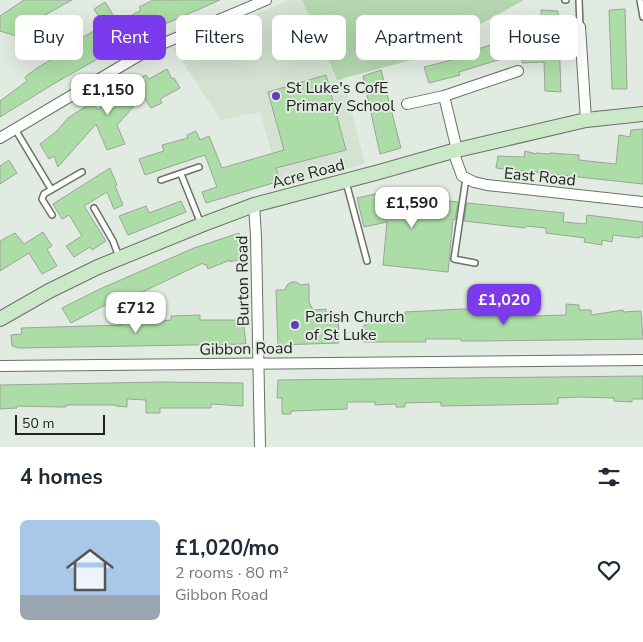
<!DOCTYPE html>
<meta charset="utf-8">
<style>
:root{--surface:#fff;--page:#f2f2f3;--text:#1f2937;--muted:#747a83;--accent:#7c3aed}
body{margin:0;font-family:"Nunito Sans",sans-serif;background:var(--page);color:var(--text);height:100vh;display:flex;flex-direction:column;font-size:19px;white-space:nowrap}
*{box-sizing:border-box;margin:0}
p{font-size:16px;color:var(--muted)}
.icon{flex:none;width:28px;height:28px;fill:none;stroke:currentColor;stroke-width:2;stroke-linecap:round;stroke-linejoin:round}
.map{position:relative;height:447px;overflow:hidden}
.details{display:flex;flex-direction:column;background:var(--surface);flex:1}
.details>*{flex:none}
.guide{position:absolute;left:15px;top:15px;width:614px;height:45px;display:flex;gap:10px}
.scale{position:absolute;left:15px;bottom:12px;width:90px;box-sizing:border-box;padding-left:5px;border:2px solid #20231f;border-top:0;font-size:14px;line-height:18px;white-space:nowrap;color:#20231f;-webkit-text-stroke:4px #e2ebe1;paint-order:stroke}
.price{position:absolute;translate:-50% -42px;padding:0 11px;border-radius:10px;background:#fff;color:#222;font-size:16px;line-height:32px;filter:drop-shadow(0 1px 2px #0008)}
.price::after{content:'';position:absolute;left:50%;top:30px;width:15px;height:11px;margin-left:-8px;background:inherit;clip-path:polygon(0 0,100% 0,50% 100%)}
.price.active{background:var(--accent);color:#fff}
ul{padding:0;list-style:none}
li{display:flex;align-items:center;gap:15px;height:125px;padding:0 20px}
li span{display:grid;place-items:center;flex:none;width:140px;height:100px;border-radius:8px;color:#555}
li>.icon{margin-inline-start:auto}
span .icon{width:60px;height:60px;fill:#fffc;stroke-width:1}
li b{font-size:21px}
h2{display:flex;justify-content:space-between;align-items:center;height:60px;padding:0 20px;font-size:21px}
.chip{padding:0 18px;border-radius:8px;background:var(--surface);box-shadow:0 5px 20px #0002;font-size:18px;line-height:45px}
.chip.active{background:var(--accent);color:#fff}
.map>svg:first-child{display:block}
.built{fill:#d3e2d1}
.green{fill:#b4d7af}
.building{fill:#addda6;stroke:#9ba49a}
.lines{fill:none;stroke-linecap:round;stroke-linejoin:round}
.lane-casing{stroke:#697168;stroke-width:8}
.street-casing{stroke:#697168;stroke-width:12}
.secondary-casing{stroke:#697168;stroke-width:16}
.lane{stroke:#fff;stroke-width:5}
.street{stroke:#fff;stroke-width:10}
.secondary{stroke:#cbe8c8;stroke-width:14}
.poi-dot{fill:#623eb7;stroke:#e2ebe1;stroke-width:2}
.labels{text-anchor:middle;stroke-width:4;stroke-linejoin:round;paint-order:stroke}
.poi-label{font-size:16px;fill:#20231f;stroke:#e2ebe1;text-anchor:start}
.street-label{font-size:16px;fill:#20231f;stroke:#e2ebe1}
</style>
<div class="map">
<svg width="643" height="447" viewBox="0 0 643 447">
<rect width="100%" height="100%" fill="#e2ebe1"/>
<!-- built -->
<polygon class="built" points="289,0 302,0 336,79 343,78 365,164 281,186 260,112 221,120 174,49"/>
<!-- green -->
<polygon class="green" points="302,0 524,0 419,58 337,80"/>
<!-- building -->
<g class="building">
<polygon points="24,0 72,0 25,26 20,37 0,31 0,16"/>
<polygon points="153,0 220,0 149,31 124,46 124,44 55,83 0,117 0,101 27,81 25,77 37,68 69,49 68,46 104,25 94,9 105,2 118,23 141,10 139,7"/>
<polygon points="625,9 627,89 612,89 609,10"/>
<polygon points="541,10 558,11 561,92 545,91 544,62 522,63 522,53 543,53"/>
<polygon points="518,32 524,52 459,72 460,75 429,83 424,67 455,59 454,56 494,44 493,42 509,38 507,35"/>
<polygon points="167,69 172,79 174,78 180,88 160,99 162,103 151,108 143,96 117,125 125,144 107,150 96,124 58,167 54,156 49,159 40,144 57,131 68,118 88,105 86,98 88,97 98,110 123,84 126,86 146,75 149,79"/>
<polygon points="381,70 401,148 380,154 363,76"/>
<polygon points="326,75 346,150 276,168 280,181 206,203 202,192 217,187 205,155 145,175 139,159 164,151 162,145 188,138 187,135 196,131 200,140 209,136 222,168 284,150 268,92"/>
<polygon points="643,129 643,184 496,168 498,156 524,157 525,151 536,154 536,153 550,154 550,153 579,155 579,160 616,164 619,135 630,137 631,130"/>
<polygon points="9,160 17,173 0,184 0,166"/>
<polygon points="110,168 117,185 115,186 123,205 114,209 107,192 84,206 106,241 92,250 90,247 74,257 66,246 82,236 69,215 62,219 53,204"/>
<polygon points="384,192 384,194 458,202 455,220 453,219 448,272 383,265 387,222 364,227 357,198"/>
<polygon points="181,201 186,212 128,235 119,216 146,206 149,213"/>
<polygon points="467,203 564,213 563,222 586,224 587,215 643,222 643,237 640,236 639,238 613,235 612,242 602,240 602,245 584,242 585,238 546,233 546,228 526,226 525,228 464,221"/>
<polygon points="43,232 52,246 47,249 57,266 42,274 29,253 0,271 0,241 15,233 24,244"/>
<polygon points="239,233 248,257 230,262 230,260 208,269 206,264 204,265 203,263 113,306 111,302 71,323 62,308 100,289 194,248"/>
<polygon points="291,282 296,282 301,285 309,284 309,302 313,310 326,309 326,314 338,314 339,343 278,345 276,290 285,290 287,285"/>
<polygon points="566,304 579,305 579,310 591,310 591,315 623,310 623,312 641,311 643,339 482,341 461,341 461,339 425,339 426,342 364,342 363,326 365,326 365,319 405,316 405,312 463,309 493,310 493,312 535,310 535,316 566,315"/>
<polygon points="200,315 200,320 243,320 246,344 19,348 12,346 11,335 22,334 21,328 122,325 119,319 145,319 145,323 171,320 171,316"/>
<polygon points="643,376 643,399 632,399 632,402 614,401 614,398 580,397 558,398 558,404 441,406 441,402 405,403 405,407 396,407 396,404 375,405 375,402 347,402 347,409 291,411 291,414 282,414 282,398 277,398 278,380"/>
<polygon points="161,382 243,383 243,406 211,404 211,408 160,408 160,413 146,413 146,400 127,399 127,407 116,406 116,405 66,405 66,407 60,407 17,406 17,408 0,409 0,385"/>
</g>
<g class="lines">
<!-- lane casing -->
<g class="lane-casing">
<g id="lane">
<polyline points="565,0 566,0"/>
<polyline points="579,0 580,27"/>
<polyline points="640,0 643,17"/>
<polyline points="15,129 51,189"/>
<polyline points="181,174 201,224"/>
<polyline points="466,178 454,259 475,263"/>
<polyline points="161,180 199,167"/>
<polyline points="346,182 367,261"/>
<polyline points="94,208 113,241 119,257"/>
<polyline points="52,215 42,199 44,194 82,172"/>
</g>
</g>
<!-- street casing -->
<g class="street-casing">
<g id="street">
<polyline points="580,27 586,120"/>
<polyline points="407,104 444,96"/>
<polyline points="0,138 150,49 266,0"/>
<polyline points="457,150 444,96 518,71"/>
<polyline points="453,151 462,176 474,182 487,185 643,202"/>
<polyline points="254,205 256,236 260,447"/>
<polyline points="0,366 643,360"/>
</g>
</g>
<!-- secondary casing -->
<g class="secondary-casing">
<polyline id="secondary" points="0,319 49,291 98,267 201,225 254,205 379,172 453,151 586,120 643,114"/>
</g>
<!-- lane -->
<use href="#lane" class="lane"/>
<!-- street -->
<use href="#street" class="street"/>
<!-- secondary -->
<use href="#secondary" class="secondary"/>
</g>
<!-- markers -->
<g class="poi-dot">
<circle cx="276" cy="96" r="5"/>
<circle cx="295" cy="325" r="5"/>
</g>
<g class="labels">
<!-- poi labels -->
<g class="poi-label">
<text x="286" y="93">St Luke's CofE<tspan x="286" dy="18">Primary School</tspan></text>
<text x="305" y="322">Parish Church<tspan x="305" dy="18">of St Luke</tspan></text>
</g>
<!-- street labels -->
<g class="street-label">
<text transform="translate(308 173) rotate(-15)" y="6">Acre Road</text>
<text transform="translate(540 176) rotate(6)" y="6">East Road</text>
<text transform="translate(242 281) rotate(-91)" y="6">Burton Road</text>
<text transform="translate(246 348) rotate(-1)" y="6">Gibbon Road</text>
</g>
</g>
</svg>
<div class="scale">50 m</div>
<b class="price" style="left:108px;top:116px">£1,150</b>
<b class="price" style="left:412px;top:229px">£1,590</b>
<b class="price active" style="left:504px;top:326px">£1,020</b>
<b class="price" style="left:136px;top:334px">£712</b>
<div class="guide">
<a class="chip">Buy</a>
<a class="chip active">Rent</a>
<a class="chip">Filters</a>
<a class="chip">New</a>
<a class="chip">Apartment</a>
<a class="chip">House</a>
</div>
</div>
<section class="details">
<h2>4 homes<svg class="icon" aria-label="filters" viewBox="0 0 24 24"><path d="M4 7h16M4 17h16"/><circle cx="9" cy="7" r="2"/><circle cx="15" cy="17" r="2"/></svg></h2>
<ul>
<li><span style="background:linear-gradient(#a9c7e8 75%,#9aa5b1 0)"><svg class="icon" aria-label="home" viewBox="0 0 24 24"><path d="M3 11l9-7 9 7M6 9v11h12V9"/></svg></span><div><b>£1,020/mo</b><p>2 rooms · 80 m²</p><p>Gibbon Road</p></div><svg class="icon" aria-label="heart" viewBox="0 0 24 24"><path d="M12 20l-8-8c-3-5 5-10 8-4 3-6 11-1 8 4z"/></svg></li>
</ul>
</section>
